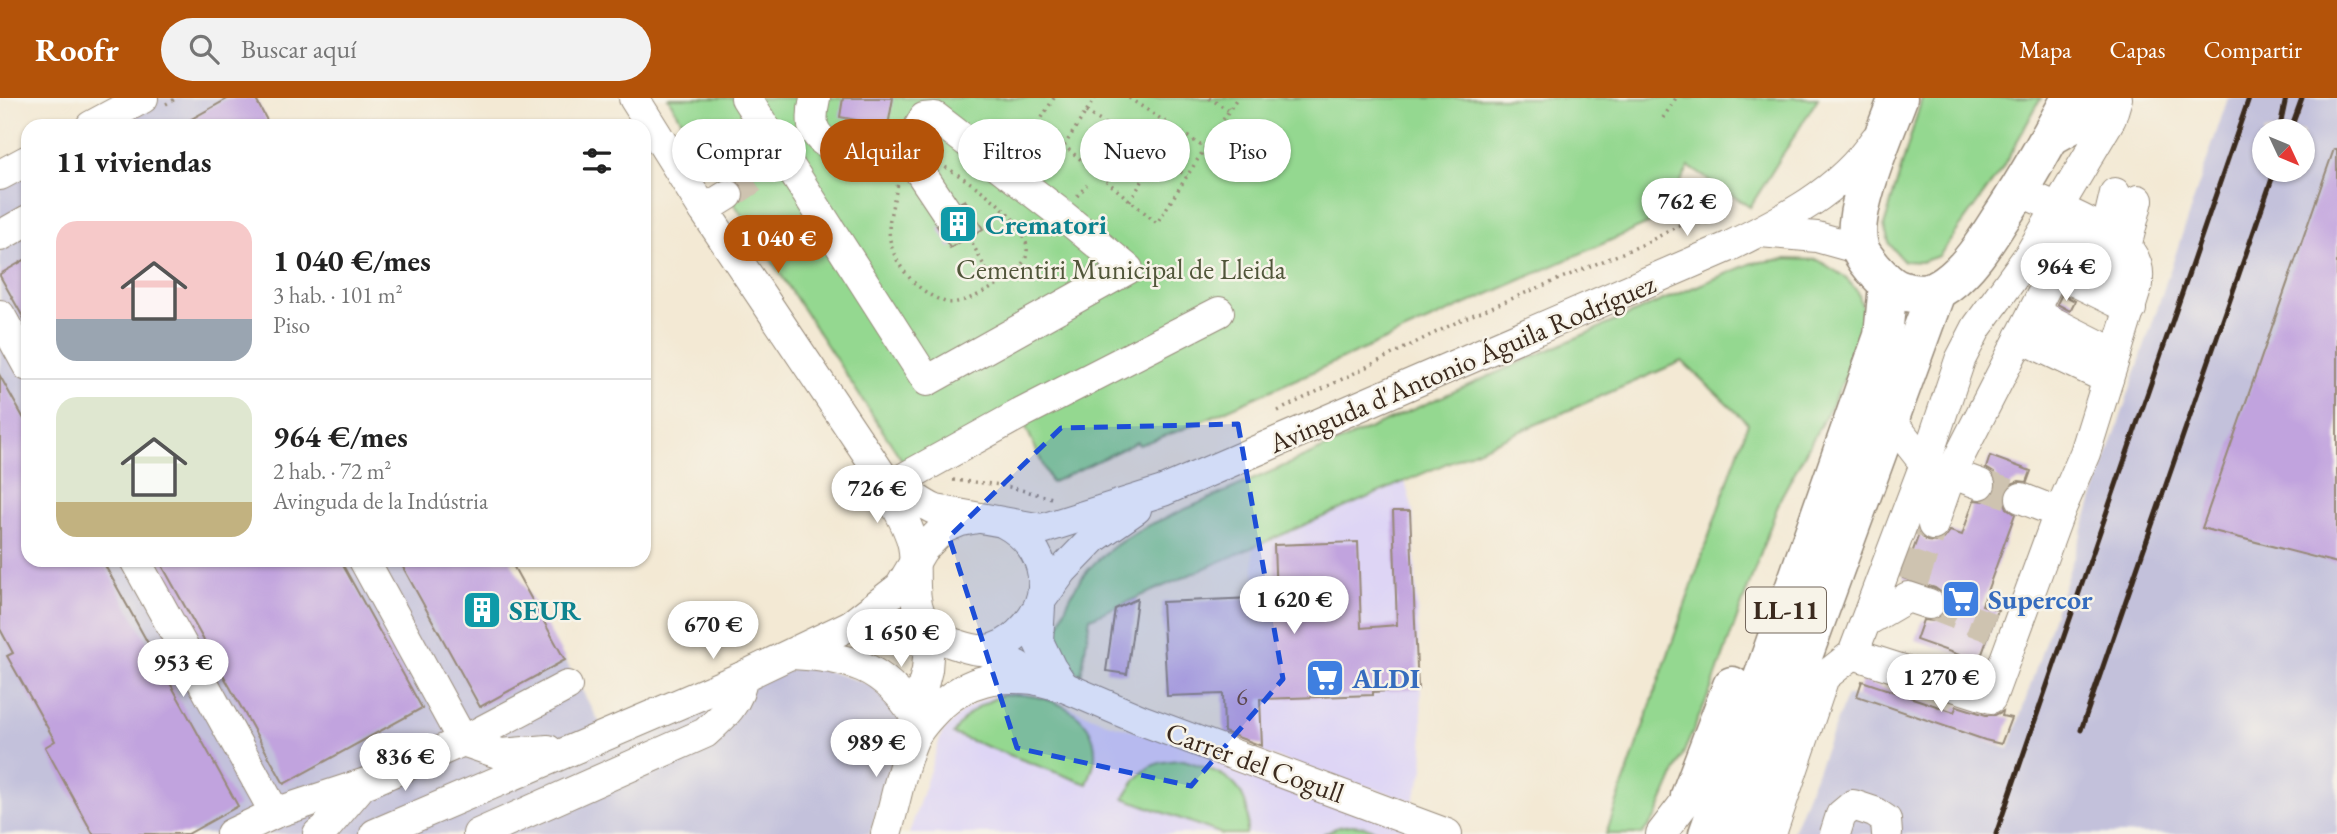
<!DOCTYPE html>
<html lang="es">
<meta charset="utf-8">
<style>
:root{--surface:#fff;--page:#f2f2f2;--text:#222;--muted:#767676;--line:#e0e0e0;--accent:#b45309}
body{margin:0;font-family:"EB Garamond",serif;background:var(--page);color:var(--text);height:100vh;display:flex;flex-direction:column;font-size:26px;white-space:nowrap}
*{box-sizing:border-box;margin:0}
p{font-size:23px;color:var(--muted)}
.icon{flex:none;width:38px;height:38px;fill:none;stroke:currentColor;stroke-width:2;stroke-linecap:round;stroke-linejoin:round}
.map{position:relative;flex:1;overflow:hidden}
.drawer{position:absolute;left:21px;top:21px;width:630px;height:448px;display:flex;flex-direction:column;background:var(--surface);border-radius:21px;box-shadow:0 2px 5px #0004}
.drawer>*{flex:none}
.guide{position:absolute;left:672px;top:21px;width:665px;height:63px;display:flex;gap:14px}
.needle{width:46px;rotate:134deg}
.controls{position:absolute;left:2252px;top:21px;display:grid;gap:14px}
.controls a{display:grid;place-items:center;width:63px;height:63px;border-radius:50%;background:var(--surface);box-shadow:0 2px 5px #0004;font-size:35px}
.price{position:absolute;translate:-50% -60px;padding:0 16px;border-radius:24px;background:#fff;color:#222;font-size:23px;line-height:46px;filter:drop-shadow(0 2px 4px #0008)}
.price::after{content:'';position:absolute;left:50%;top:42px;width:21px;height:16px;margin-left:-10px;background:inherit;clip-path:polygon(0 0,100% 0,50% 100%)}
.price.current{background:var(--accent);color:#fff}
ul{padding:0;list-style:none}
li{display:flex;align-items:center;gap:21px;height:175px;padding:0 35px}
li+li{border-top:2px solid var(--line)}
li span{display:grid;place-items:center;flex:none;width:196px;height:140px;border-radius:21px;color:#555}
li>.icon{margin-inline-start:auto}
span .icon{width:84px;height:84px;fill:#fffc;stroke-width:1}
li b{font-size:30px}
h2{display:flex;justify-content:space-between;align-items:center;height:84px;padding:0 35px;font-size:30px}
.chip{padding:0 24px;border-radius:32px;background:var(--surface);box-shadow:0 2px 5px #0004;font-size:24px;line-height:63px}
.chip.current{background:var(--accent);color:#fff}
header{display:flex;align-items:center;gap:42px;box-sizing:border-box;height:98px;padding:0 35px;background:var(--accent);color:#fff}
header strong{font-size:33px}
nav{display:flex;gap:38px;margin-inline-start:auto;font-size:24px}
.search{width:490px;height:63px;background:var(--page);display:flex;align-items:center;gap:18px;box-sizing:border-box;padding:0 24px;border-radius:38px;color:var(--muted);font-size:26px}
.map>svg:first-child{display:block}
.built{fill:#ded5f5;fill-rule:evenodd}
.industrial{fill:#c3c1db;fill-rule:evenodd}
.green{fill:#94d890;stroke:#688157;stroke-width:2}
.building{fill:#c1a3de}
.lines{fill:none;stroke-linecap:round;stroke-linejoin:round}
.minor-tunnel{stroke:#cec3b0;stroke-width:30;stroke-dasharray:30 15;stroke-linecap:butt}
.minor-casing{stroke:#978a79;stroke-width:32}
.major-casing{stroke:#978a79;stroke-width:41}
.highway-casing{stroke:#978a79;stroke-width:41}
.path{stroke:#978a79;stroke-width:3.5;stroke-dasharray:2 5;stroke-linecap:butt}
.minor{stroke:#fff;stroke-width:30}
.major{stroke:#fff;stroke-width:38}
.highway{stroke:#fff;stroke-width:38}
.rail{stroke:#3b2a1e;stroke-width:5}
.marked{fill:#1d4ed8;fill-opacity:0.2;stroke:#1d4ed8;stroke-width:5;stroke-dasharray:14 9;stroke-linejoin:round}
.labels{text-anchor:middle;stroke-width:5;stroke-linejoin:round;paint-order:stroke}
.number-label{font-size:24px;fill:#5c484e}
.shield{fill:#f7f3e8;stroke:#73665b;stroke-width:2}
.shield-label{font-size:26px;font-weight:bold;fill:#3b2a1e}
.culture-label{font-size:28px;font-weight:bold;fill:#0d838f;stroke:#f7f3e8;text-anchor:start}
.park-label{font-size:28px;fill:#51563a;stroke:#f7f3e8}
.street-label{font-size:28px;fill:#3b2a1e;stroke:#f7f3e8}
.shop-label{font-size:28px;font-weight:bold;fill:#366cbe;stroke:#f7f3e8;text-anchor:start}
</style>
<header>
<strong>Roofr</strong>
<div class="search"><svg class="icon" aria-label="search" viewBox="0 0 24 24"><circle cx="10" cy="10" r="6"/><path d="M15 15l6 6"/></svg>Buscar aquí</div>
<nav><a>Mapa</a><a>Capas</a><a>Compartir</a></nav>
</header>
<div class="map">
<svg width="2337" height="736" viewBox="0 0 2337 736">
<rect width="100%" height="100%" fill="#f7f3e8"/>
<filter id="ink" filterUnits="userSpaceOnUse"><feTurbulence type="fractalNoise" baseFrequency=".0143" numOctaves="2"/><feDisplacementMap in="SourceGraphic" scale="14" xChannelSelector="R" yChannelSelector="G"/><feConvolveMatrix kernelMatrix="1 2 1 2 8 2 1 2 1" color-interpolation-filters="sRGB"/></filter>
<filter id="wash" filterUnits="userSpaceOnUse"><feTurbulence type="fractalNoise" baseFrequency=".00686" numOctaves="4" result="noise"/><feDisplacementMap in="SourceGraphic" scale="28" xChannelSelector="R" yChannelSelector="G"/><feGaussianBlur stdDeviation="1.57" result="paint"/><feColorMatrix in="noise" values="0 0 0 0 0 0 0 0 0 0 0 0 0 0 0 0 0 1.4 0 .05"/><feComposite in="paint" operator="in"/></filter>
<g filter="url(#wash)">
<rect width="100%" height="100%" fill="#f3e9d4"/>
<!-- built -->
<g class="built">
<path d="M 1405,383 L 1413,413 L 1424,672 L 1413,703 L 1262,655 L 1253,450 ZM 1357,444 L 1361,530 L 1371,530 L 1373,596 L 1280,600 L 1274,448 Z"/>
<polygon points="1017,594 1048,600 1107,625 1292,677 1445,736 909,736 942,635 963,613 983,601 999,595"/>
</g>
<!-- industrial -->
<g class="industrial">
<polygon points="144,0 255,0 270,28 92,28"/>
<path d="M 2228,0 L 2337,0 L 2337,736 L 1792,736 L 1847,597 L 1873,603 L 2009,651 ZM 2264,33 L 2303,33 L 2303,72 L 2264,72 Z"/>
<polygon points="28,62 28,462 510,462 606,636 805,566 872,587 905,625 870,736 0,736 0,77"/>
</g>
<!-- green -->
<g class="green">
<polygon points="668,0 1818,0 1750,109 1689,69 1659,121 1181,332 1139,347 1137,344 1051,385 1016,307 907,370 724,90"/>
<polygon points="1922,0 2041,0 2002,71 1939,158 1921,164 1904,163 1890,147 1884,128"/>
<path d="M 1786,161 L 1818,162 L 1845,179 L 1858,194 L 1862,208 L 1862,237 L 1850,269 L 1832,306 L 1781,399 L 1712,589 L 1656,719 L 1642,736 L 1606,736 L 1748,325 L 1682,263 L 1090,520 L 1081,578 C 1071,569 1061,561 1058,549 C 1055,539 1059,531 1061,522 C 1076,474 1105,451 1147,428 L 1656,205 L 1752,165 Z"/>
<path d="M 1003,597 C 1042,593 1098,612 1095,660 C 1094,668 1090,678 1087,686 L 953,636 C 966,615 980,606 1003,597 Z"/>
<path d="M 1184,662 C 1209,671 1235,676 1245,704 C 1249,715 1249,724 1246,736 L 1222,736 L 1124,700 C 1142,671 1148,663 1184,662 Z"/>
<polygon points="1351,727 1363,728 1385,736 1323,736 1338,729"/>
</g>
<g id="blocks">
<!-- building -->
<g class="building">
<polygon points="229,0 255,0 270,28 179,28"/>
<polygon points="843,0 893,0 888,28 840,19"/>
<polygon points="2334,51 2337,51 2337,465 2202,430"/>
<polygon points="965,102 983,131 950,150 937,128 946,130 956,127 962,120 963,113 961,104"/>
<polygon points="28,160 28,228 0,178 0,176"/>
<polygon points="2062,196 2075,203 2070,213 2057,206"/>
<polygon points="0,278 28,328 28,462 102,462 238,708 188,736 93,736 45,649 55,643 7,558 13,555 0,531"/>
<polygon points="1990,358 2031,373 2027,384 2019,383 2011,386 2005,394 2004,403 2007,410 2015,416 1982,507 1998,512 1979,564 1916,542 1923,522 1933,523 1941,519 1946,511 1946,502 1942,495 1935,490 1903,480 1919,436 1927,443 1936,444 1944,441 1950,433 1962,437 1974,402 1984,403 1992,399 1996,393 1997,384 1994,375 1986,370"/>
<polygon points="1393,413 1410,413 1418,591 1373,594 1373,597 1260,601 1262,648 1224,634 1223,596 1167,598 1162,504 1276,499 1274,447 1358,444 1361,530 1397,527"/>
<polygon points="159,462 340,462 422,610 284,686"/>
<polygon points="399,462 510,462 565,562 480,609"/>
<polygon points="1137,501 1127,576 1106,573 1115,511"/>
<polygon points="1862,583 1954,614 1957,608 1986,617 1995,617 2003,613 2002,618 2011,620 2001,646 1985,642 1857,598"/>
</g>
</g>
</g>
<g filter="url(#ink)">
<use href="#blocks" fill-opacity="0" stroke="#978a79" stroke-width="2"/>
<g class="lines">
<!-- minor-tunnel -->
<g class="minor-tunnel">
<polyline points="728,97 780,62"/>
<polyline points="1980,386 2021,400"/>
<polyline points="1913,484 1933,427"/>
<polyline points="1929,506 1992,530"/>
</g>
<!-- minor casing -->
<g class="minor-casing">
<g id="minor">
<path d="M 634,0 L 704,112 L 883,379 C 890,403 908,422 913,447 C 918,472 909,502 925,525 C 932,536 942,542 955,546 C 965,549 975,553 986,552 C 999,550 1010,544 1019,535 C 1057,500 1049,449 1004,425"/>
<path d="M 746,0 L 927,283 L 1128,171 L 1060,115 L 935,19 L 924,20 C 921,26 917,34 912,39 C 892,60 862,63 836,51 C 826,46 816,39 813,28 C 812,19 813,8 815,0"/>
<polyline points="91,28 143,0"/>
<polyline points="902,47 946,113"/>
<polyline points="0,77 28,62"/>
<polyline points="704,112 728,97"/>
<polyline points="1760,134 1817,139 1860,151"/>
<polyline points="2106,134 2115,95"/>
<polyline points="0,138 28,122"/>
<polyline points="2068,146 2138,186"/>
<polyline points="2126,149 2138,102"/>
<polyline points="2054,173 2131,211"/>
<polyline points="2033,214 2116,256"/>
<polyline points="0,217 28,268"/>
<polyline points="2020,239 2108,281"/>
<path d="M 883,379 C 902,388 916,404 936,412 L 1042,431 L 1163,393 L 1728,149 C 1783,122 1840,94 1875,42"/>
<polyline points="895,385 1020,316 1219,214"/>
<polyline points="1980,386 1925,366 1960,262 1977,229 2030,156 2111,20 2117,0"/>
<polyline points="2021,400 2059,415"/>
<polyline points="1933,427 1951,375 2080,122"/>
<polyline points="135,462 275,715"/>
<polyline points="364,462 463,643 501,656 548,652"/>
<polyline points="1043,499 1063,472 1094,440 1136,411"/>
<polyline points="1040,508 1038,543 1051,570 1064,589"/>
<polyline points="1867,523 1908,499 1929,506"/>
<polyline points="851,527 905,524 930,532"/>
<polyline points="984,552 1018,568 1037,582 1064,589 1141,622 1447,736"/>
<path d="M 792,556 C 849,559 883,567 915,618"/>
<path d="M 1853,556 L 1991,600 L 2059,415 L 2085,355 L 2136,191 C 2141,175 2138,163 2127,150 C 2111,131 2044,104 2019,93"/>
<polyline points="914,631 915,618 927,572 930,532"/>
<polyline points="231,736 275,715 369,684 463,643 567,588"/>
<polyline points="318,736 325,731 362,687"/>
<polyline points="375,736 742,579 851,527 900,489 922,452 944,430 961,423 977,420"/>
<path d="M 478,736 L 705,635 C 722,620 741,603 742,579"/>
<path d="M 886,736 C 895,707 901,669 913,642 C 919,629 930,618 940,608 C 971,580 995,578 1035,581"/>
<polyline points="1661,736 1690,698"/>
<polyline points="1771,736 1824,579 1853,556 1925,366 1889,320"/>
<polyline points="1835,736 1841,717 1853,707 1874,714 1886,722 1887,736"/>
</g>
</g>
<!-- major casing -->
<g class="major-casing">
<g id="major">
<path d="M 1898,0 C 1886,33 1849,115 1859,148 C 1861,156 1868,164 1873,170 C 1881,179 1887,186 1897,191 C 1916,198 1931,198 1947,186 C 1969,170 1984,146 1998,124 C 2025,84 2048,43 2071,0"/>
<polyline points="2051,38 2090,16 2109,0"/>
</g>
</g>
<!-- highway casing -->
<g class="highway-casing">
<g id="highway">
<polyline points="1690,698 1732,588"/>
<polyline points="1708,736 1883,238 1888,187"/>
<polyline points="1738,736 1936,194"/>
</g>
</g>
<!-- path -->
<g class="path">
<polyline points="1054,0 1038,26 1157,125 1237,0"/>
<polyline points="1129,0 1205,50"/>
<polyline points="1209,0 1228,12"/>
<polyline points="166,6 177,0"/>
<polyline points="1086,14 1187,78"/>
<polyline points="1663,20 1676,0"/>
<path d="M 902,47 C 934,61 1031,112 1027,155 C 1026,175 964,210 945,204 C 922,196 901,175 893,153 C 884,128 893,109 898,85 C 901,73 901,60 902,47 Z"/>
<polyline points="1064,48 1095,0"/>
<polyline points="1104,80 1129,41"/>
<polyline points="1077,98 1087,87"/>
<polyline points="1130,103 1157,59"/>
<polyline points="969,139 994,187"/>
<polyline points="1278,313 1465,220 1644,146 1682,126 1719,124"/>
<polyline points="953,382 1002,387 1052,400"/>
</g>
<!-- minor -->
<use href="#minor" class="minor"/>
<!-- major -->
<use href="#major" class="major"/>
<!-- highway -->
<use href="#highway" class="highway"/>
<!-- rail -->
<g class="rail">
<polyline points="2279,33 2286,0"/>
<polyline points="2290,33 2302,0"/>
<polyline points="2081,632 2275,72"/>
<polyline points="1996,736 2249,0"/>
</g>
</g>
</g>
<!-- marked area -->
<path class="marked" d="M 1238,326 L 1283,581 L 1191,688 L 1017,650 L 949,439 L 1061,330 Z"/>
<!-- icons -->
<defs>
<g id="building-square" transform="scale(2.0125)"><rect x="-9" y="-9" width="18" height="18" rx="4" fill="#0f9aa8" stroke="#f7f3e8"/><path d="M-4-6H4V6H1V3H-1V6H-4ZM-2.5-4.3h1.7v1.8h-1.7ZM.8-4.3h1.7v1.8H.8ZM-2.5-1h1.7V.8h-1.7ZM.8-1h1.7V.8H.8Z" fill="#fff"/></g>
<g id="supermarket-square" transform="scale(2.0125)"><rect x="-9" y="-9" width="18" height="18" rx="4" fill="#3f7fe0" stroke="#f7f3e8"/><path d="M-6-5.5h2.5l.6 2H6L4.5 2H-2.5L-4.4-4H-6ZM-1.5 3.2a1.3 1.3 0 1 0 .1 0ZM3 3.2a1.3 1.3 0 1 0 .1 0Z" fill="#fff"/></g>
</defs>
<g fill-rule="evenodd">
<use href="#building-square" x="958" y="126"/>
<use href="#supermarket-square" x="1961" y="501"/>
<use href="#building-square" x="482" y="512"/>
<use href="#supermarket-square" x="1325" y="580"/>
</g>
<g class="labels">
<!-- number labels -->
<g class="number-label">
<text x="1242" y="607">6</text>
</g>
<!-- shield labels -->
<rect class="shield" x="1746" y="489.5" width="80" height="45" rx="5"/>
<g class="shield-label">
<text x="1786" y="521">LL-11</text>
</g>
<!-- culture labels -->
<g class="culture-label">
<text x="985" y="136">Crematori</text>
<text x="509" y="522">SEUR</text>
</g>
<!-- park labels -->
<g class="park-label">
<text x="1121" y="181">Cementiri Municipal de Lleida</text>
</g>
<!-- street labels -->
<g class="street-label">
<text transform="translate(1462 265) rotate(-23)" y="10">Avinguda d'Antonio Águila Rodríguez</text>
<text transform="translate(1255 664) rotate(20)" y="10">Carrer del Cogull</text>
</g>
<!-- shop labels -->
<g class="shop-label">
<text x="1988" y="511">Supercor</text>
<text x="1352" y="590">ALDI</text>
</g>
</g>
</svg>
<div class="controls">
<a><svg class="needle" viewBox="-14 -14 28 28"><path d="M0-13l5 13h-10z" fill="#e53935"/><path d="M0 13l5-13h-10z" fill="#767676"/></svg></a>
</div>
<b class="price" style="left:1687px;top:140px">762 €</b>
<b class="price current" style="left:778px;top:177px">1 040 €</b>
<b class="price" style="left:2066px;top:205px">964 €</b>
<b class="price" style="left:877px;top:427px">726 €</b>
<b class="price" style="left:1294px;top:538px">1 620 €</b>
<b class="price" style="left:713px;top:563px">670 €</b>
<b class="price" style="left:901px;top:571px">1 650 €</b>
<b class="price" style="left:183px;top:601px">953 €</b>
<b class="price" style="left:1941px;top:616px">1 270 €</b>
<b class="price" style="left:876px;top:681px">989 €</b>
<b class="price" style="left:405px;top:695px">836 €</b>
<div class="guide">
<a class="chip">Comprar</a>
<a class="chip current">Alquilar</a>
<a class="chip">Filtros</a>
<a class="chip">Nuevo</a>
<a class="chip">Piso</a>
</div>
<section class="drawer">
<h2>11 viviendas<svg class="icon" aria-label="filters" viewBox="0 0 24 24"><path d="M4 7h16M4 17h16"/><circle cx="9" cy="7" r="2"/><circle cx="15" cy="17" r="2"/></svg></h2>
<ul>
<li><span style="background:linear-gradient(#f6c9c9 70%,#9aa5b1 0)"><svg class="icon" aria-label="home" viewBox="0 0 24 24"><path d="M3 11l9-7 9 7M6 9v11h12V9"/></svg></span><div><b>1 040 €/mes</b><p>3 hab. · 101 m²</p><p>Piso</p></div></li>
<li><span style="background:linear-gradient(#dfe7d0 75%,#c2b280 0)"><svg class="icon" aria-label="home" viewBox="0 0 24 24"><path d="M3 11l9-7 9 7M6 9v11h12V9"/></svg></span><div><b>964 €/mes</b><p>2 hab. · 72 m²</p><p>Avinguda de la Indústria</p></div></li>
</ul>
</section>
</div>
